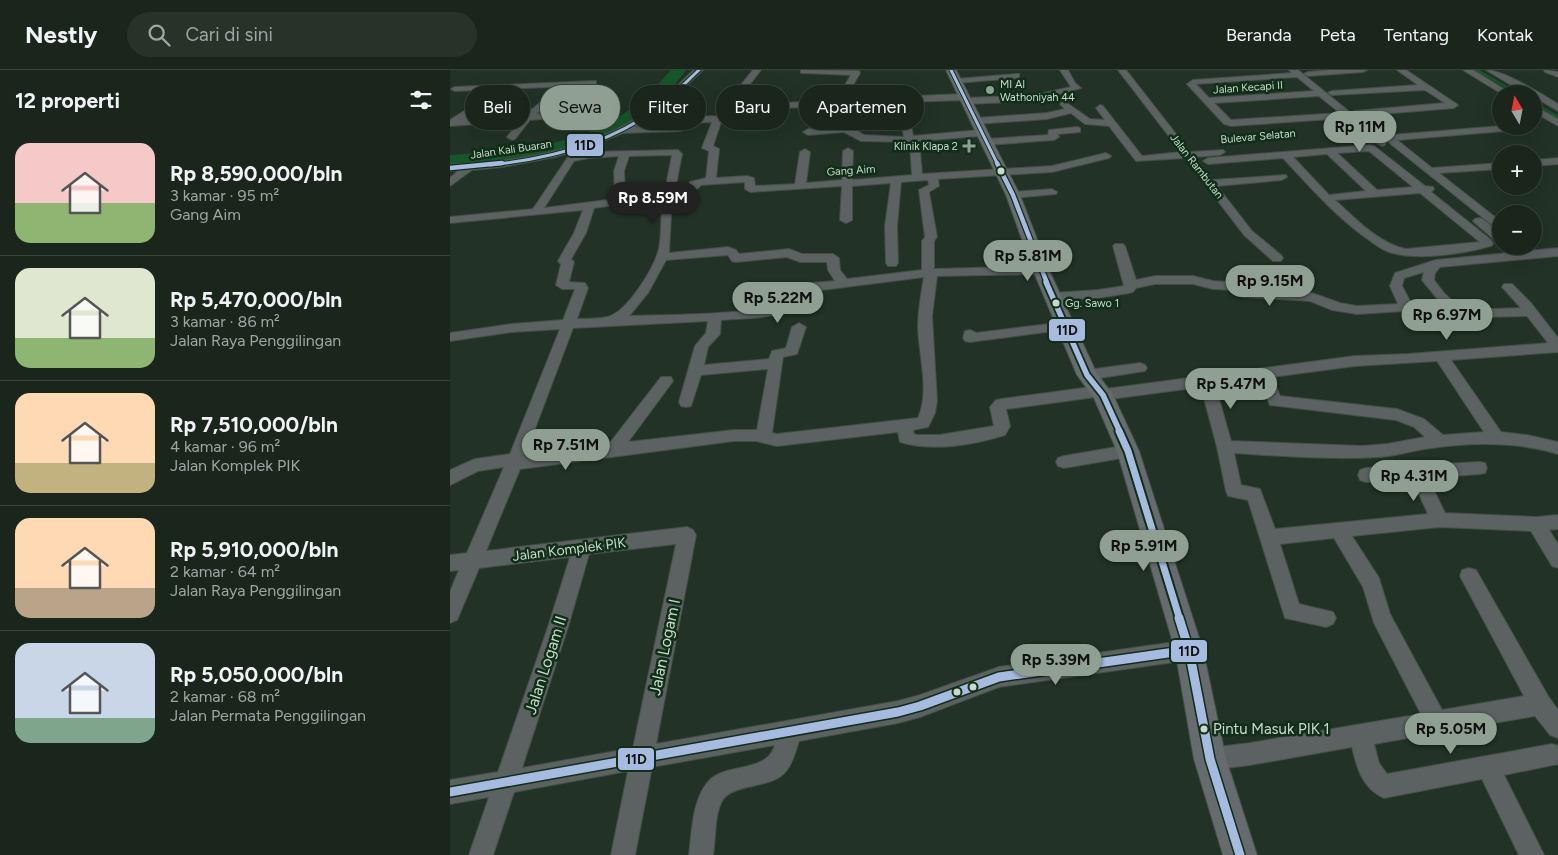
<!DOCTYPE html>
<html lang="id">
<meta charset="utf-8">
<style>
:root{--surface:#1a261c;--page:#273229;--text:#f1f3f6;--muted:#9fa5a3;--line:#38433b;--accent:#8f9f92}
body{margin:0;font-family:Figtree,sans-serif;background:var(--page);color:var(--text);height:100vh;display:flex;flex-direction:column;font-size:19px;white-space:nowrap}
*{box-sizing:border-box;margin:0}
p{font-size:16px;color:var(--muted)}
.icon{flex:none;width:28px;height:28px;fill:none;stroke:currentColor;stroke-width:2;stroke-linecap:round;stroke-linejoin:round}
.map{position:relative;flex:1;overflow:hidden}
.drawer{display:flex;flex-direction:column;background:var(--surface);width:450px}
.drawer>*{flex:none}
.top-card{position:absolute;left:15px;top:15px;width:475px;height:45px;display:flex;gap:10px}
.needle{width:32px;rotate:350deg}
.buttons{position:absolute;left:1042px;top:15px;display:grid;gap:10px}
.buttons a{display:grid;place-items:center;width:50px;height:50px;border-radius:50%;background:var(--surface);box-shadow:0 5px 20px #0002,0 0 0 1px var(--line);font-size:25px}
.price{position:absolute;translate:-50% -42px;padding:0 11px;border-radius:18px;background:var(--accent);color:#111;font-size:16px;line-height:32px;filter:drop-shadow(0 1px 2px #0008)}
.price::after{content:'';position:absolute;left:50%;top:30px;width:15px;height:11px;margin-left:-8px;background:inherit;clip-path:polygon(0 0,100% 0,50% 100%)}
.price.on{background:#222;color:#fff}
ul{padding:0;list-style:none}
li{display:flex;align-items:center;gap:15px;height:125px;padding:0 15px}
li+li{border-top:1px solid var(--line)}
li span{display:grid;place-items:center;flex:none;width:140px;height:100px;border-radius:15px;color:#555}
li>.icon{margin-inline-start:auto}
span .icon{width:60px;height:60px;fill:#fffc;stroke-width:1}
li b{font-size:21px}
h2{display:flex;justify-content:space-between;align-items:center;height:60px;padding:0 15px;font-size:21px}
.pill{padding:0 18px;border-radius:22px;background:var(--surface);box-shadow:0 5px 20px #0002,0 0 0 1px var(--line);font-size:18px;line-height:45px}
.pill.on{background:var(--accent);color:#111}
header{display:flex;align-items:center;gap:30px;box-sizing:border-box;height:70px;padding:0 25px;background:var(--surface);border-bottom:1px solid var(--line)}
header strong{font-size:24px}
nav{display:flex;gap:28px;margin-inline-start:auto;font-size:18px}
.search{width:350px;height:45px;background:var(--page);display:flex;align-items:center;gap:12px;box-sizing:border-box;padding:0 18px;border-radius:28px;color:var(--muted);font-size:19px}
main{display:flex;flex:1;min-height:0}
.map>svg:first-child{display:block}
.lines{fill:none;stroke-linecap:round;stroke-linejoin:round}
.stream{stroke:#17562b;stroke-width:2.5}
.river{fill:#17562b;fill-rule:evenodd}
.minor-casing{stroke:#424f45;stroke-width:2}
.secondary-casing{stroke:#424f45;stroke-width:2}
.minor{fill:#5c6162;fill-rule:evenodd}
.secondary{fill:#666b6e;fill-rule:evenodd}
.bus-1-far4-casing{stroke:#112e19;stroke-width:5}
.bus-1-far3-casing{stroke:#112e19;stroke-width:7}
.bus-1-far2-casing{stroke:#112e19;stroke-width:9}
.bus-1-far1-casing{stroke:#112e19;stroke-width:11}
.bus-1-casing{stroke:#112e19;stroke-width:12}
.bus-1-far4{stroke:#a7bbe0;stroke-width:3}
.bus-1-far3{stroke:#a7bbe0;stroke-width:4.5}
.bus-1-far2{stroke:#a7bbe0;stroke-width:5.5}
.bus-1-far1{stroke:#a7bbe0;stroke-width:7}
.bus-1{stroke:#a7bbe0;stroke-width:9}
.poi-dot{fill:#8f9f92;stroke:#112e19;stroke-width:2}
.bus-dot{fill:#c9dacc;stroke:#112e19;stroke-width:2}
.labels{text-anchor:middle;stroke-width:5;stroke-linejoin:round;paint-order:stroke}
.far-poi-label{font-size:11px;fill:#c9dacc;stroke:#112e19;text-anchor:start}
.far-street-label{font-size:11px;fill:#c9dacc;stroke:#112e19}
.far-bus-label{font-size:11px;fill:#c9dacc;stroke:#112e19;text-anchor:start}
.street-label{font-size:14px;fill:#c9dacc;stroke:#112e19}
.near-bus-label{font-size:15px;fill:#c9dacc;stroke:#112e19;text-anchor:start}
.near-street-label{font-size:16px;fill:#c9dacc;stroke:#112e19}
.line-badge{stroke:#112e19;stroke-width:2}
.pale-badge-label{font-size:14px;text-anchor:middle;font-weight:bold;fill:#111}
</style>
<header>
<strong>Nestly</strong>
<div class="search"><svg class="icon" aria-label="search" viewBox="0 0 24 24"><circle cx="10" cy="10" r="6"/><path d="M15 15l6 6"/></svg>Cari di sini</div>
<nav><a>Beranda</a><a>Peta</a><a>Tentang</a><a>Kontak</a></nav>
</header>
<main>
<section class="drawer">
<h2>12 properti<svg class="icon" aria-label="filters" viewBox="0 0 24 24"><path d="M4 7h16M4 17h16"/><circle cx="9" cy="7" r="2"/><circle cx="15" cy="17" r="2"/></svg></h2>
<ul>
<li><span style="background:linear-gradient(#f6c9c9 60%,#8fb573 0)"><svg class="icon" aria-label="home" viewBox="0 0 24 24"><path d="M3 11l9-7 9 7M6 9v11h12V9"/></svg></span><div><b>Rp 8,590,000/bln</b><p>3 kamar · 95 m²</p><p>Gang Aim</p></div></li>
<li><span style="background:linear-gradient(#dfe7d0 70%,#8fb573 0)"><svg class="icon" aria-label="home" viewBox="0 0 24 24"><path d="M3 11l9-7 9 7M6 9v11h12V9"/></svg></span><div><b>Rp 5,470,000/bln</b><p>3 kamar · 86 m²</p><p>Jalan Raya Penggilingan</p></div></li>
<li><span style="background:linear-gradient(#ffd9b3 70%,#c2b280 0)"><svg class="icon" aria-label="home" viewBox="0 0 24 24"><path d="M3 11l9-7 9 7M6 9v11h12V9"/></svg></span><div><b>Rp 7,510,000/bln</b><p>4 kamar · 96 m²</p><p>Jalan Komplek PIK</p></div></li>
<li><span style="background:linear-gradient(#ffd9b3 70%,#b9a48a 0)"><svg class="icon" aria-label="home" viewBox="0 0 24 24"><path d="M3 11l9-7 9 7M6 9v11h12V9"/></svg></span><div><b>Rp 5,910,000/bln</b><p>2 kamar · 64 m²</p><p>Jalan Raya Penggilingan</p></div></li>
<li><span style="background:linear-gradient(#c9d6e8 75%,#7fa58c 0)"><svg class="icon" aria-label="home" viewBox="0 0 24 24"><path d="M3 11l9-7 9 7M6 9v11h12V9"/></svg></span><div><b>Rp 5,050,000/bln</b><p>2 kamar · 68 m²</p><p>Jalan Permata Penggilingan</p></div></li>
</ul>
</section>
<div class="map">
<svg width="1108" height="785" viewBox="0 0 1108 785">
<rect width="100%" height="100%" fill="#223226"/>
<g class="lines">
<!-- stream -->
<g class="stream">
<polyline points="1027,0 1068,24"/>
<polyline points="1084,33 1108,47"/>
</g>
<!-- river -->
<path class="river" d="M 221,0 L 236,0 C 180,80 90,90 0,95 L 0,85 C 65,81 132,77 186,35 C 199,25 210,12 221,0 Z"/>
<!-- minor casing -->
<g class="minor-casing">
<g id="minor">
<path d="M 244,0 L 253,0 L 210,40 L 185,57 L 227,55 L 233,48 L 236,47 L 268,46 L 273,37 L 303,0 L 311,0 L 283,36 L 386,30 L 401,5 L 354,3 L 351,3 L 351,0 L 409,1 L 410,3 L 395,29 L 513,24 L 516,25 L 516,28 L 584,25 L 621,17 L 610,0 L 618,0 L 625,13 L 631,18 L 584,31 L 516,34 L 513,33 L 513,30 L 457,32 L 463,66 L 530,60 L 535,63 L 530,66 L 469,71 L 472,104 L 602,96 L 656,83 L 661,86 L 659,88 L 602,102 L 488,109 L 489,116 L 479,122 L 487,167 L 484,171 L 484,199 L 591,196 L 597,200 L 591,204 L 487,206 L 482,246 L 487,331 L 485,343 L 478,357 L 463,360 L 464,364 L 466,365 L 489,365 L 544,356 L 540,337 L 546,330 L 551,329 L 649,316 L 655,319 L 905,286 L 958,284 L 1098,273 L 1077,246 L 996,248 L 984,243 L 956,241 L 907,244 L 882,240 L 860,231 L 793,227 L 789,226 L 785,220 L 763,219 L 743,214 L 705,214 L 686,218 L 683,222 L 679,223 L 648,228 L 599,230 L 597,227 L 599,224 L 603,223 L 648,220 L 674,216 L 663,176 L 665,174 L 673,174 L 675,176 L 686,210 L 705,206 L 743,206 L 763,211 L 793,213 L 797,219 L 862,223 L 890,233 L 907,236 L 948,234 L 940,216 L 945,203 L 986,190 L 1108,178 L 1108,186 L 990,197 L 985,203 L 984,210 L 994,223 L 1012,240 L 1071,238 L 1052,217 L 1054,214 L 1062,214 L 1081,233 L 1108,268 L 1108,282 L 1001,290 L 1051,362 L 1077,365 L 1108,372 L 1108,384 C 1065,371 1020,372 975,379 C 960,381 945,386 930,387 C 882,390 833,386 784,383 L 791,415 L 810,419 L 825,459 L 978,444 L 962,409 L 916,412 L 910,410 L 908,405 L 910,400 L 916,398 L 1029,392 L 1035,393 L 1037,398 L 1035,403 L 1029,404 L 978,408 L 995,443 L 1086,447 L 1108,445 L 1108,459 L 1099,460 L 1108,474 L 1108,498 L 1102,496 L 1081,461 L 990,457 L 902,466 L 929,508 L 940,544 L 992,640 L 1074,626 L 1010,506 L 1012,500 L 1019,498 L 1026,500 L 1098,626 L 1108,640 L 1108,668 L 1100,665 L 1085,646 L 924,674 L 929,693 L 937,704 L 1102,674 L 1108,676 L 1108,694 L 1054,705 L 1094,785 L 1069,785 L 1032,709 L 934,728 C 913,719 907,699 902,677 L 800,695 L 760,700 L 752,697 L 749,689 L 752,681 L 760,678 L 800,673 L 971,644 L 924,553 L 913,517 L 884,468 L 830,474 L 849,534 L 883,542 L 886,548 L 883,554 L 876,557 L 835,548 L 798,430 L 778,426 L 776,421 L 767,377 L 751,317 L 653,330 L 646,327 L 556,339 L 560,356 L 555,365 C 522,375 483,382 450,372 L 448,362 L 327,376 L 306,371 L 284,371 L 70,399 L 36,481 L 237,457 L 243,460 L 246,465 L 206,674 L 448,631 L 470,625 L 549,597 L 739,570 L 746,573 L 749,580 L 746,587 L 739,590 L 549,617 L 470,647 L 448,653 L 349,671 C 346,680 343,692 337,700 C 323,720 283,712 272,731 C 264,746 266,769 263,785 L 239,785 C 242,762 242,732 257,713 C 274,691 316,705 325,675 L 202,697 L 185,785 L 161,785 L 178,701 L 64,722 L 43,785 L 19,785 L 39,727 L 0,734 L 0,710 L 48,702 L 98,557 L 120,487 L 29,498 L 7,550 L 0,553 L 0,522 L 9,500 L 0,501 L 0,485 L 17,483 L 54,397 L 28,401 L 0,415 L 0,400 L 25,389 L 60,384 L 110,259 L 62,262 L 0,271 L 0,263 L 62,254 L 113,250 L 125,219 L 112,219 L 106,215 L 111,194 L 108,191 L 124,163 L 133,140 L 0,153 L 0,147 L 83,139 L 118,87 L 139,82 L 228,80 L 232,84 L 226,115 L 232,118 L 237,117 L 240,112 L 256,108 L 259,81 L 252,78 L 262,52 L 239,53 L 233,60 L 230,61 L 173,63 L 133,79 L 105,87 L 52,97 L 22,100 L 0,116 L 0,108 L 9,100 L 0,101 L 0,95 C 69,91 141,81 199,40 C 216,29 229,13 244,0 ZM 448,32 L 454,67 L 414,65 L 403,58 L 394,56 L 358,59 L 353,62 L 358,65 L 394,62 L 411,71 L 460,72 L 462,105 L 402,110 L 403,81 L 398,78 L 393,81 L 392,110 L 356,113 L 360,82 L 355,79 L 350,82 L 345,114 L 305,116 L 304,108 L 297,106 L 266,108 L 269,79 L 263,76 L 271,52 L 274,51 L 279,41 ZM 222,85 L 216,116 L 221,120 L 175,127 L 174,101 L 179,86 ZM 169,86 L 164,101 L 165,129 L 94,138 L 124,91 L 139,88 ZM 478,110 L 479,115 L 469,120 L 475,167 L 472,171 L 472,200 L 397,209 L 390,200 L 389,188 L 383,184 L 352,184 L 339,179 L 289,184 L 286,180 L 278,177 L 219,183 L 222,126 L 245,121 L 251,115 L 295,112 L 295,119 L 300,122 L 392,116 L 390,150 L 396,153 L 402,150 L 402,116 L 441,113 L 435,156 L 436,193 L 438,196 L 446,196 L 448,193 L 447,156 L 451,112 ZM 212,128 C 211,144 212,162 209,178 C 205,197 177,243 157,247 C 148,249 136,249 127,249 L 138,218 L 135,213 L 119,212 L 124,192 L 121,189 L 136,163 L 144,138 ZM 278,185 L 282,191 L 286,192 L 337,187 L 350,192 L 377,192 L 378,200 L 385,211 L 362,213 L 346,218 C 343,222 340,229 337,231 C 320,245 206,245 179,246 L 198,223 L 216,190 ZM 974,202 L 972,210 L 995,238 L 987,235 L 961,233 L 952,216 L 954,208 ZM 474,207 C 471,224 468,241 468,258 C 469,286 480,322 468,348 L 327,364 L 322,363 L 333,287 L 347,284 L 356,257 L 349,253 L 342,257 L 336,278 L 322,281 L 319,289 L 254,295 L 258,277 L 270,264 L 271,250 C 295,248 323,249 344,238 C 353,233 350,225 364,221 ZM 258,251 L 256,263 L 245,276 L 229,332 L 231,336 L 236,337 L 241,336 L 251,305 L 318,299 L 307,360 L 284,360 L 178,372 L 223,311 L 221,307 L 211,307 L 159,374 L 75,385 L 123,258 ZM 987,291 L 1034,362 L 993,365 L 974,349 L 947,339 L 830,326 L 822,307 L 905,296 ZM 809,309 L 820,335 L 946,350 L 964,357 L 975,367 L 937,374 L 912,376 L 781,371 L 765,315 ZM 226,474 L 183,678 L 72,698 L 118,557 L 139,484 Z"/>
<polygon points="668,0 676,0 740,82 773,80 775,82 770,85 744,87 762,110 836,105 837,107 832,110 767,116 802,161 831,185 833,188 831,191 823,191 794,165 735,88 686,91 659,56 635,54 621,43 597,49 526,54 522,51 526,48 597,43 615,39 610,34 614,31 640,49 655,50 646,38 650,35 653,36 692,86 731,82"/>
<path d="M 839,0 L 848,0 L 929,66 L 936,63 L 941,65 L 1051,56 L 1083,56 L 1079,59 L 947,70 L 982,98 L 1051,93 L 1051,99 L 989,103 L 1050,151 L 1050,155 L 1042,155 L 937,71 L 935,75 L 932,76 L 925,72 L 904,73 L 904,69 L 919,67 L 896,48 L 781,56 L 774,54 L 737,14 L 743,10 L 842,3 ZM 847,7 L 864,21 L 759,28 L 746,14 ZM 869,26 L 890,43 L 781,50 L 764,33 Z"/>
<polygon points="881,0 917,0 913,2 858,6 854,4 858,2"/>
<polygon points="947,0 956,0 1008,35 1004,38 907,46 903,43 904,41 995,33 975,20 882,25 878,23 882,21 968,15"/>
<polygon points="1013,0 1023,0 1062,24 1052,24"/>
<path d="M 1036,0 C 1054,0 1091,24 1108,34 L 1108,41 L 1084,27 L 1084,24 L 1076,24 Z"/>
<polygon points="1094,0 1108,2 1108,7 1095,2"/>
<polygon points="566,4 569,4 569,8 506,13 502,11 506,9"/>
<polygon points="143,11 146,11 146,15 5,21 1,19 5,17"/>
<polygon points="103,22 106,23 106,27 86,44 128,41 131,42 131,46 80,50 65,69 62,70 57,67 70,51 0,56 0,50 40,25 47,27 15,49 75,45"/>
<polygon points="1084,36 1108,49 1108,56 1084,42"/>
<polygon points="627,57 630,58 630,62 608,64 609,67 604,70 536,75 531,72 536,69 598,65 599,60"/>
<path d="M 919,75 L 924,76 L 975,116 L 983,117 L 984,119 L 981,122 L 1041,170 L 1043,174 L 1041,176 C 1012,184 967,191 939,182 C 932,180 925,174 919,170 C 886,147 860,117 833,88 L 758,94 L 753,91 L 758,88 ZM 919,81 L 963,117 L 927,120 L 887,83 ZM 877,84 L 916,121 L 879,125 L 843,87 ZM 970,123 L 1030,172 L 956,179 C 928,173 906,149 885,130 Z"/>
<polygon points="1108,88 1108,94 1084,96 1084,90"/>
<polygon points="602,119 607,122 606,124 563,128 558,125 563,122"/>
<polygon points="1029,148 1033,149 1051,164 1051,173 1047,172 1025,153 1023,151 1025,149"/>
<polygon points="615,252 620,253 622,256 620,259 520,272 515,271 513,268 515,261 520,260 526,263"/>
<polygon points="690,293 695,295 697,298 695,301 637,310 632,308 630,305 632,302 637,300"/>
<polygon points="678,375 684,377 686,381 684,385 678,387 614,398 608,396 606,392 608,388 614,386"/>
</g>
</g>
<!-- secondary casing -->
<g class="secondary-casing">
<polygon id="secondary" points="496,0 506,0 570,125 599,200 646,302 663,325 689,381 753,580 776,689 807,785 773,785 744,689 725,580 667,381 644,328 627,305 583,200 556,125"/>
</g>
<!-- minor -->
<use href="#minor" class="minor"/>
<!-- secondary -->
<use href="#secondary" class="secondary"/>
<!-- bus-1-far4 casing -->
<g class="bus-1-far4-casing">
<g id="bus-1-far4">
<polyline points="501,0 548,95"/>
<path d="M 40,95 C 96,89 157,75 203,41 C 220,29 234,14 249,0"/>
</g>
</g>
<!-- bus-1-far3 casing -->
<g class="bus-1-far3-casing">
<g id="bus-1-far3">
<polyline points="547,93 563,125 597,213"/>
<polyline points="0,98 52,93"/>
</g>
</g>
<!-- bus-1-far2 casing -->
<g class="bus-1-far2-casing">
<polyline id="bus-1-far2" points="596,212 637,305 653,325 670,362"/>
</g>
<!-- bus-1-far1 casing -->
<g class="bus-1-far1-casing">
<polyline id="bus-1-far1" points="669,361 678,381 730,550"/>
</g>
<!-- bus-1 casing -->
<g class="bus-1-casing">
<g id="bus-1">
<polyline points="729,548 739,580 760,689 790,785"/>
<polyline points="0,722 448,642 470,636 549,607 739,580"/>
</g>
</g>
<!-- bus-1-far4 -->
<use href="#bus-1-far4" class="bus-1-far4"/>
<!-- bus-1-far3 -->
<use href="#bus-1-far3" class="bus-1-far3"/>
<!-- bus-1-far2 -->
<use href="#bus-1-far2" class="bus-1-far2"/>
<!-- bus-1-far1 -->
<use href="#bus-1-far1" class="bus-1-far1"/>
<!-- bus-1 -->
<use href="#bus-1" class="bus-1"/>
</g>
<!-- markers -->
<g class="poi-dot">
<circle cx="540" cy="20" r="5"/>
<path d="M516.5 68.5h5v5h5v5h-5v5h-5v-5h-5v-5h5z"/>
</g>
<g class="bus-dot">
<circle cx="551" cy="101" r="4.5"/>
<circle cx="606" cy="233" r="4.5"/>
<circle cx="523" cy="617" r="4.5"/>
<circle cx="507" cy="622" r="4.5"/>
<circle cx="754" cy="659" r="4.5"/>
</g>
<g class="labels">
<!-- far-poi labels -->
<g class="far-poi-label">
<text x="550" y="18">MI Al<tspan x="550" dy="13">Wathoniyah 44</tspan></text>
<text x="508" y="80" text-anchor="end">Klinik Klapa 2</text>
</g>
<!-- far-street labels -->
<g class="far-street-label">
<text transform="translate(798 17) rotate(-4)" y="4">Jalan Kecapi II</text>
<text transform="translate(808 66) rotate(-5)" y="4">Bulevar Selatan</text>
<text transform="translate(61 79) rotate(-8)" y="4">Jalan Kali Buaran</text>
<text transform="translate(747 96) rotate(52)" y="4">Jalan Rambutan</text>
<text transform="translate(401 100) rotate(-4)" y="4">Gang Aim</text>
</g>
<!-- far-bus labels -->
<g class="far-bus-label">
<text x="615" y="237">Gg. Sawo 1</text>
</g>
<!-- street labels -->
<g class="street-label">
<text transform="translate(119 479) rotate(-7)" y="5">Jalan Komplek PIK</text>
</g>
<!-- near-bus labels -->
<g class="near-bus-label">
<text x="763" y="664">Pintu Masuk PIK 1</text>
</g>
<!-- near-street labels -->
<g class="near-street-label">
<text transform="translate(214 577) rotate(-78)" y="6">Jalan Logam I</text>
<text transform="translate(95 595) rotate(-72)" y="6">Jalan Logam II</text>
</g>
</g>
<g class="line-badge">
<rect x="116" y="63" width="38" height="24" rx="5" fill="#a7bbe0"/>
<rect x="598" y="248" width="38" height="24" rx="5" fill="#a7bbe0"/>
<rect x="720" y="569" width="38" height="24" rx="5" fill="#a7bbe0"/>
<rect x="167" y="677" width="38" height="24" rx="5" fill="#a7bbe0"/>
</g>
<g class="pale-badge-label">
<text x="135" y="80">11D</text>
<text x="617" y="265">11D</text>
<text x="739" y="586">11D</text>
<text x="186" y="694">11D</text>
</g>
</svg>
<div class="buttons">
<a><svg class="needle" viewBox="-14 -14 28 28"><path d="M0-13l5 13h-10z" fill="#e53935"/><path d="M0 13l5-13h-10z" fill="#9fa5a3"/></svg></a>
<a>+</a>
<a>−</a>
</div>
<b class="price" style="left:910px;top:83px">Rp 11M</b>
<b class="price on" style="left:203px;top:154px">Rp 8.59M</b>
<b class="price" style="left:578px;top:212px">Rp 5.81M</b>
<b class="price" style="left:820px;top:237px">Rp 9.15M</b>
<b class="price" style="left:328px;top:254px">Rp 5.22M</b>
<b class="price" style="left:997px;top:271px">Rp 6.97M</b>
<b class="price" style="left:781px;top:340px">Rp 5.47M</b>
<b class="price" style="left:116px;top:401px">Rp 7.51M</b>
<b class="price" style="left:964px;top:432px">Rp 4.31M</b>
<b class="price" style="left:694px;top:502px">Rp 5.91M</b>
<b class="price" style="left:606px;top:616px">Rp 5.39M</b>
<b class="price" style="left:1001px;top:685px">Rp 5.05M</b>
<div class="top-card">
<a class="pill">Beli</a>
<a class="pill on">Sewa</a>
<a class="pill">Filter</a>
<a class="pill">Baru</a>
<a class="pill">Apartemen</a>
</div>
</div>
</main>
